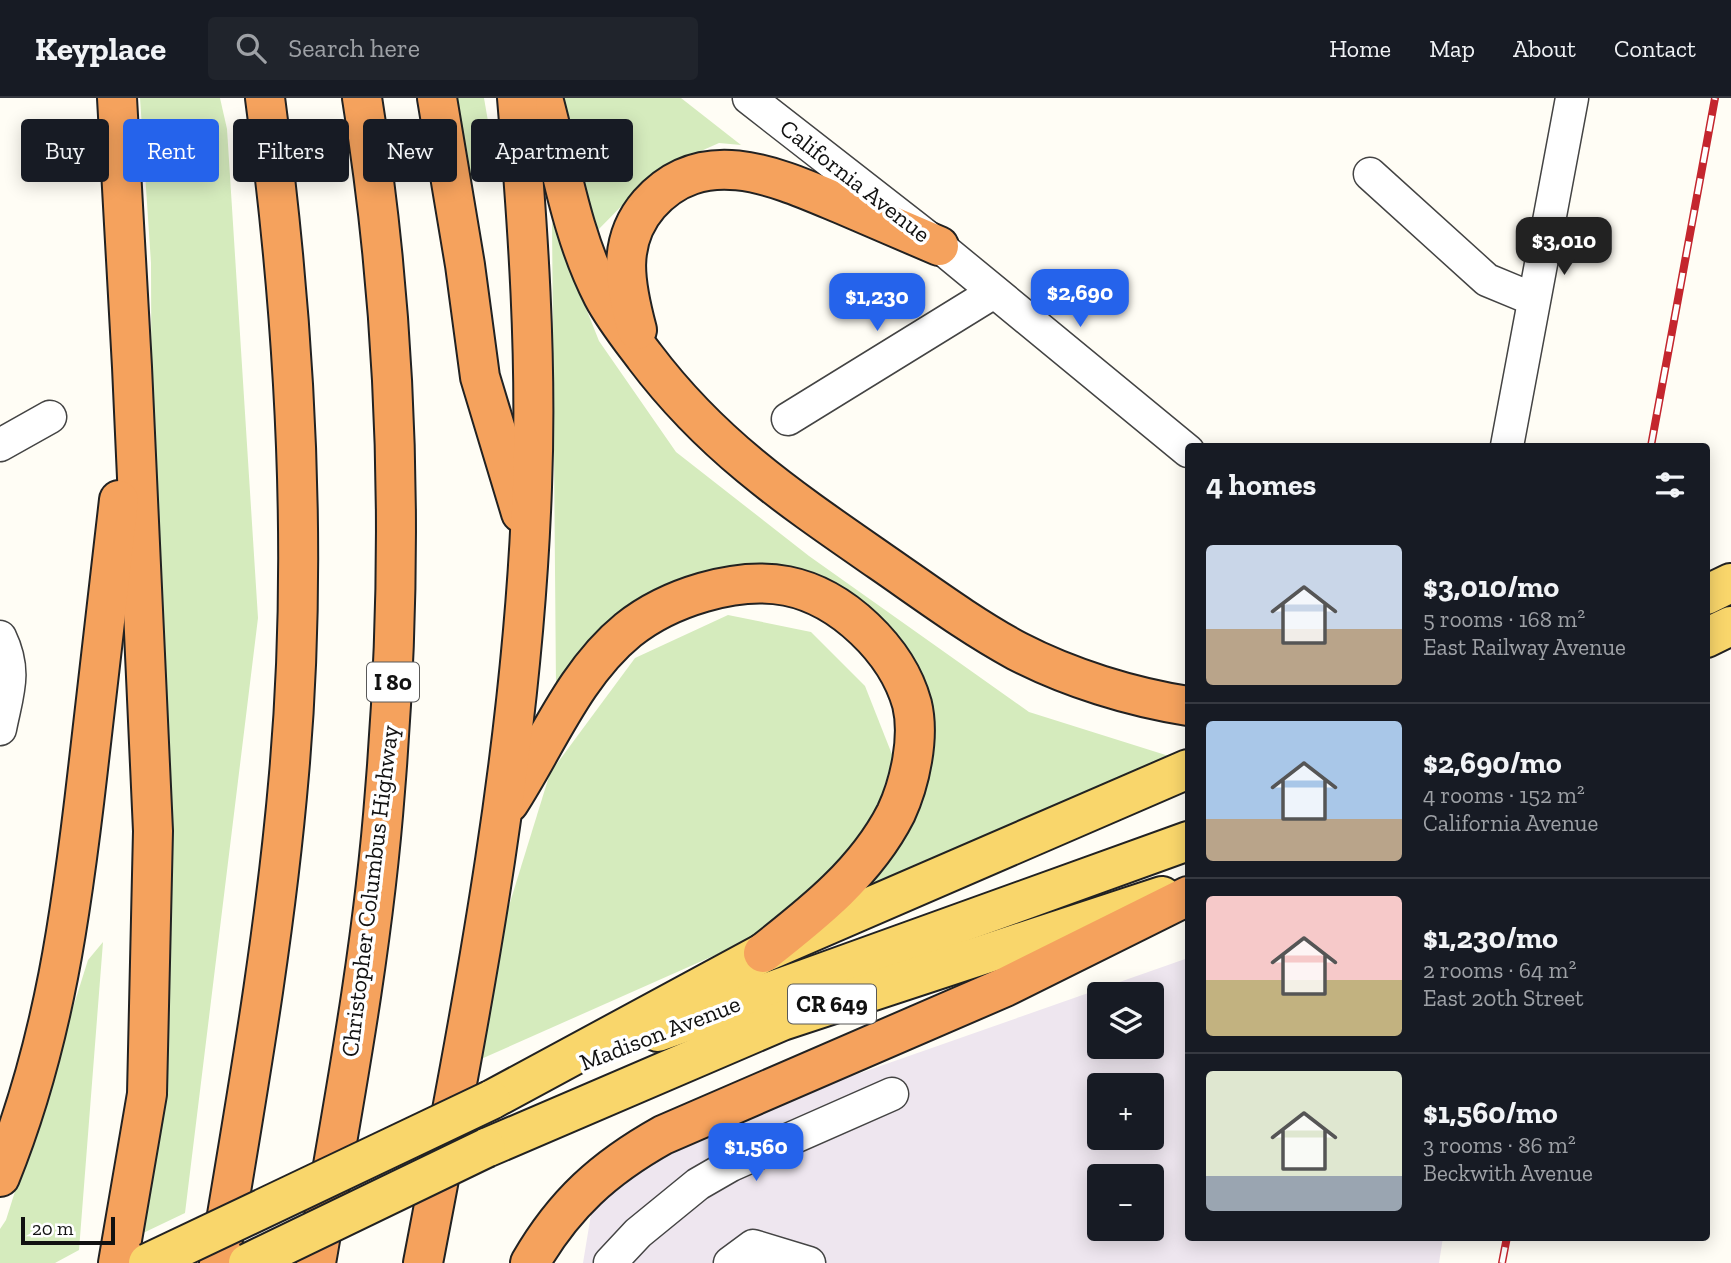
<!DOCTYPE html>
<meta charset="utf-8">
<style>
:root{--surface:#171b24;--page:#20242c;--text:#f1f3f6;--muted:#9ea1a6;--line:#363941;--accent:#2563eb}
body{margin:0;font-family:"Zilla Slab",serif;background:var(--page);color:var(--text);height:100vh;display:flex;flex-direction:column;font-size:26px;white-space:nowrap}
*{box-sizing:border-box;margin:0}
p{font-size:23px;color:var(--muted)}
.icon{flex:none;width:38px;height:38px;fill:none;stroke:currentColor;stroke-width:2;stroke-linecap:round;stroke-linejoin:round}
.map{position:relative;flex:1;overflow:hidden}
.details{position:absolute;left:1185px;top:345px;width:525px;height:798px;display:flex;flex-direction:column;background:var(--surface);border-radius:7px;box-shadow:0 4px 18px #0003}
.details>*{flex:none}
.guide{position:absolute;left:21px;top:21px;width:665px;height:63px;display:flex;gap:14px}
.controls{position:absolute;left:1087px;top:884px;display:grid;gap:14px}
.controls a{display:grid;place-items:center;width:77px;height:77px;border-radius:7px;background:var(--surface);box-shadow:0 4px 18px #0003;font-size:35px}
.scale{position:absolute;left:21px;bottom:18px;width:94px;box-sizing:border-box;padding-left:7px;border:4px solid #111;border-top:0;font-size:19px;line-height:24px;white-space:nowrap;color:#111;-webkit-text-stroke:5px #fff;paint-order:stroke}
.price{position:absolute;translate:-50% -60px;padding:0 16px;border-radius:14px;background:var(--accent);color:#fff;font-size:23px;line-height:46px;filter:drop-shadow(0 2px 4px #0008)}
.price::after{content:'';position:absolute;left:50%;top:42px;width:21px;height:16px;margin-left:-10px;background:inherit;clip-path:polygon(0 0,100% 0,50% 100%)}
.price.current{background:#222;color:#fff}
ul{padding:0;list-style:none}
li{display:flex;align-items:center;gap:21px;height:175px;padding:0 21px}
li+li{border-top:2px solid var(--line)}
li span{display:grid;place-items:center;flex:none;width:196px;height:140px;border-radius:7px;color:#555}
li>.icon{margin-inline-start:auto}
span .icon{width:84px;height:84px;fill:#fffc;stroke-width:1}
li b{font-size:30px}
h2{display:flex;justify-content:space-between;align-items:center;height:84px;padding:0 21px;font-size:30px}
.tag{padding:0 24px;border-radius:7px;background:var(--surface);box-shadow:0 4px 18px #0003;font-size:24px;line-height:63px}
.tag.current{background:var(--accent);color:#fff}
header{display:flex;align-items:center;gap:42px;box-sizing:border-box;height:98px;padding:0 35px;background:var(--surface);border-bottom:2px solid var(--line)}
header strong{font-size:33px}
nav{display:flex;gap:38px;margin-inline-start:auto;font-size:24px}
.search{width:490px;height:63px;background:var(--page);display:flex;align-items:center;gap:18px;box-sizing:border-box;padding:0 24px;border-radius:7px;color:var(--muted);font-size:26px}
.map>svg:first-child{display:block}
.industrial{fill:#eee6ef;fill-rule:evenodd}
.green{fill:#d5ebbd}
.lines{fill:none;stroke-linecap:round;stroke-linejoin:round}
.minor-casing{stroke:#444;stroke-width:35}
.major-casing{stroke:#222;stroke-width:42}
.highway-casing{stroke:#222;stroke-width:42}
.minor{stroke:#fff;stroke-width:32}
.major{stroke:#f9d66b;stroke-width:38}
.highway{stroke:#f5a25d;stroke-width:38}
.rail-casing{stroke:#c4262e;stroke-width:8}
.rail{stroke:#fff;stroke-width:5;stroke-dasharray:16;stroke-linecap:butt}
.major-bridge-casing{stroke:#222;stroke-width:42;stroke-linecap:butt}
.major-bridge{stroke:#f9d66b;stroke-width:38}
.labels{text-anchor:middle;stroke-width:7;stroke-linejoin:round;paint-order:stroke}
.shield{fill:#fff;stroke:#585858;stroke-width:2}
.shield-label{font-size:23px;font-weight:bold;fill:#111}
.street-label{font-size:24px;fill:#111;stroke:#fff}
</style>
<header>
<strong>Keyplace</strong>
<div class="search"><svg class="icon" aria-label="search" viewBox="0 0 24 24"><circle cx="10" cy="10" r="6"/><path d="M15 15l6 6"/></svg>Search here</div>
<nav><a>Home</a><a>Map</a><a>About</a><a>Contact</a></nav>
</header>
<div class="map">
<svg width="1731" height="1165" viewBox="0 0 1731 1165">
<rect width="100%" height="100%" fill="#fffdf5"/>
<!-- industrial -->
<path class="industrial" d="M 1188,860 L 1188,1139 L 1443,1139 L 1439,1165 L 583,1165 L 597,1080 L 695,1033 ZM 1099,896 L 1152,896 L 1152,948 L 1099,948 ZM 1099,987 L 1152,987 L 1152,1040 L 1099,1040 ZM 1099,1078 L 1152,1078 L 1152,1130 L 1099,1130 Z"/>
<!-- green -->
<g class="green">
<polygon points="140,0 220,0 227,31 258,520 185,1115 141,1136 152,464 151,165"/>
<polygon points="450,0 484,0 496,70 467,83"/>
<polygon points="558,0 681,0 741,47 719,45 656,73 593,137"/>
<polygon points="552,124 599,243 676,354 809,458 1029,614 1172,659 868,791 929,644 887,539 728,472 639,500 556,588"/>
<polygon points="728,517 811,534 865,588 893,659 871,733 811,802 756,839 481,961 496,850 550,675 635,560"/>
<polygon points="103,844 79,1152 55,1165 0,1165 0,1131 6,1122 88,862"/>
</g>
<g class="lines">
<!-- minor casing -->
<g class="minor-casing">
<g id="minor">
<polyline points="749,0 939,148 1188,353"/>
<polyline points="1370,76 1487,182 1533,201"/>
<polyline points="788,321 994,194"/>
<polyline points="0,347 50,319"/>
<polyline points="1507,348 1572,0"/>
<path d="M 0,539 C 17,574 7,595 0,631"/>
<polyline points="610,1165 638,1135 698,1086 731,1067 892,996"/>
<polyline points="730,1165 753,1148 809,1165"/>
</g>
</g>
<!-- major casing -->
<g class="major-casing">
<g id="major">
<polyline points="1706,497 1731,485"/>
<polyline points="1706,540 1731,528"/>
<polyline points="658,934 1188,743"/>
<polyline points="491,1002 763,855 1188,671"/>
<polyline points="486,1050 782,923 1162,798"/>
</g>
</g>
<!-- highway casing -->
<g class="highway-casing">
<g id="highway">
<polyline points="117,0 132,269 153,733 147,996 118,1165"/>
<polyline points="437,0 465,167 480,279 521,415"/>
<path d="M 543,0 C 561,66 571,136 603,198 C 614,219 630,239 645,259 C 712,348 789,400 880,463 C 925,494 969,527 1017,553 C 1069,580 1131,599 1188,608"/>
<path d="M 637,232 C 625,187 616,144 649,106 C 704,44 779,80 841,106 C 874,120 906,134 939,148"/>
<path d="M 509,705 C 546,648 574,576 628,532 C 668,500 736,478 787,488 C 842,499 897,552 912,606 C 920,639 910,685 896,715 C 866,774 814,815 763,855"/>
<path d="M 0,1079 C 54,946 72,811 88,671 C 99,581 109,491 119,402"/>
<path d="M 219,1165 C 246,1002 275,840 289,676 C 309,451 295,223 265,0"/>
<path d="M 316,1165 C 343,1008 373,852 385,693 C 404,464 399,228 362,0"/>
<path d="M 423,1165 C 472,908 523,651 532,389 C 537,259 528,130 517,0"/>
<path d="M 530,1165 C 564,1106 604,1070 663,1037 L 1005,889 L 1188,798"/>
</g>
</g>
<!-- minor -->
<use href="#minor" class="minor"/>
<!-- major -->
<use href="#major" class="major"/>
<!-- highway -->
<use href="#highway" class="highway"/>
<!-- rail casing -->
<g class="rail-casing">
<g id="rail">
<polyline points="1651,348 1715,0"/>
<polyline points="1502,1165 1507,1139"/>
</g>
</g>
<!-- rail -->
<use href="#rail" class="rail"/>
<!-- major-bridge casing -->
<g class="major-bridge-casing">
<g id="major-bridge">
<polyline points="148,1165 491,1002"/>
<polyline points="248,1165 486,1050"/>
</g>
</g>
<!-- major-bridge -->
<use href="#major-bridge" class="major-bridge"/>
</g>
<g class="labels">
<!-- shield labels -->
<g class="shield">
<rect x="367" y="564.5" width="52" height="39" rx="5"/>
<rect x="788" y="886.5" width="88" height="39" rx="5"/>
</g>
<g class="shield-label">
<text x="393" y="592">I 80</text>
<text x="832" y="914">CR 649</text>
</g>
<!-- street labels -->
<g class="street-label">
<text transform="translate(855 83) rotate(38)" y="8">California Avenue</text>
<text transform="translate(370 793) rotate(-83)" y="8">Christopher Columbus Highway</text>
<text transform="translate(660 935) rotate(-21)" y="8">Madison Avenue</text>
</g>
</g>
</svg>
<div class="controls">
<a><svg class="icon" aria-label="layers" viewBox="0 0 24 24"><path d="M12 4l9 5-9 5-9-5zM3 14l9 5 9-5"/></svg></a>
<a>+</a>
<a>−</a>
</div>
<div class="scale">20 m</div>
<b class="price current" style="left:1564px;top:179px">$3,010</b>
<b class="price" style="left:1080px;top:231px">$2,690</b>
<b class="price" style="left:877px;top:235px">$1,230</b>
<b class="price" style="left:756px;top:1085px">$1,560</b>
<div class="guide">
<a class="tag">Buy</a>
<a class="tag current">Rent</a>
<a class="tag">Filters</a>
<a class="tag">New</a>
<a class="tag">Apartment</a>
</div>
<section class="details">
<h2>4 homes<svg class="icon" aria-label="filters" viewBox="0 0 24 24"><path d="M4 7h16M4 17h16"/><circle cx="9" cy="7" r="2"/><circle cx="15" cy="17" r="2"/></svg></h2>
<ul>
<li><span style="background:linear-gradient(#c9d6e8 60%,#b9a48a 0)"><svg class="icon" aria-label="home" viewBox="0 0 24 24"><path d="M3 11l9-7 9 7M6 9v11h12V9"/></svg></span><div><b>$3,010/mo</b><p>5 rooms · 168 m²</p><p>East Railway Avenue</p></div></li>
<li><span style="background:linear-gradient(#a9c7e8 70%,#b9a48a 0)"><svg class="icon" aria-label="home" viewBox="0 0 24 24"><path d="M3 11l9-7 9 7M6 9v11h12V9"/></svg></span><div><b>$2,690/mo</b><p>4 rooms · 152 m²</p><p>California Avenue</p></div></li>
<li><span style="background:linear-gradient(#f6c9c9 60%,#c2b280 0)"><svg class="icon" aria-label="home" viewBox="0 0 24 24"><path d="M3 11l9-7 9 7M6 9v11h12V9"/></svg></span><div><b>$1,230/mo</b><p>2 rooms · 64 m²</p><p>East 20th Street</p></div></li>
<li><span style="background:linear-gradient(#dfe7d0 75%,#9aa5b1 0)"><svg class="icon" aria-label="home" viewBox="0 0 24 24"><path d="M3 11l9-7 9 7M6 9v11h12V9"/></svg></span><div><b>$1,560/mo</b><p>3 rooms · 86 m²</p><p>Beckwith Avenue</p></div></li>
</ul>
</section>
</div>
